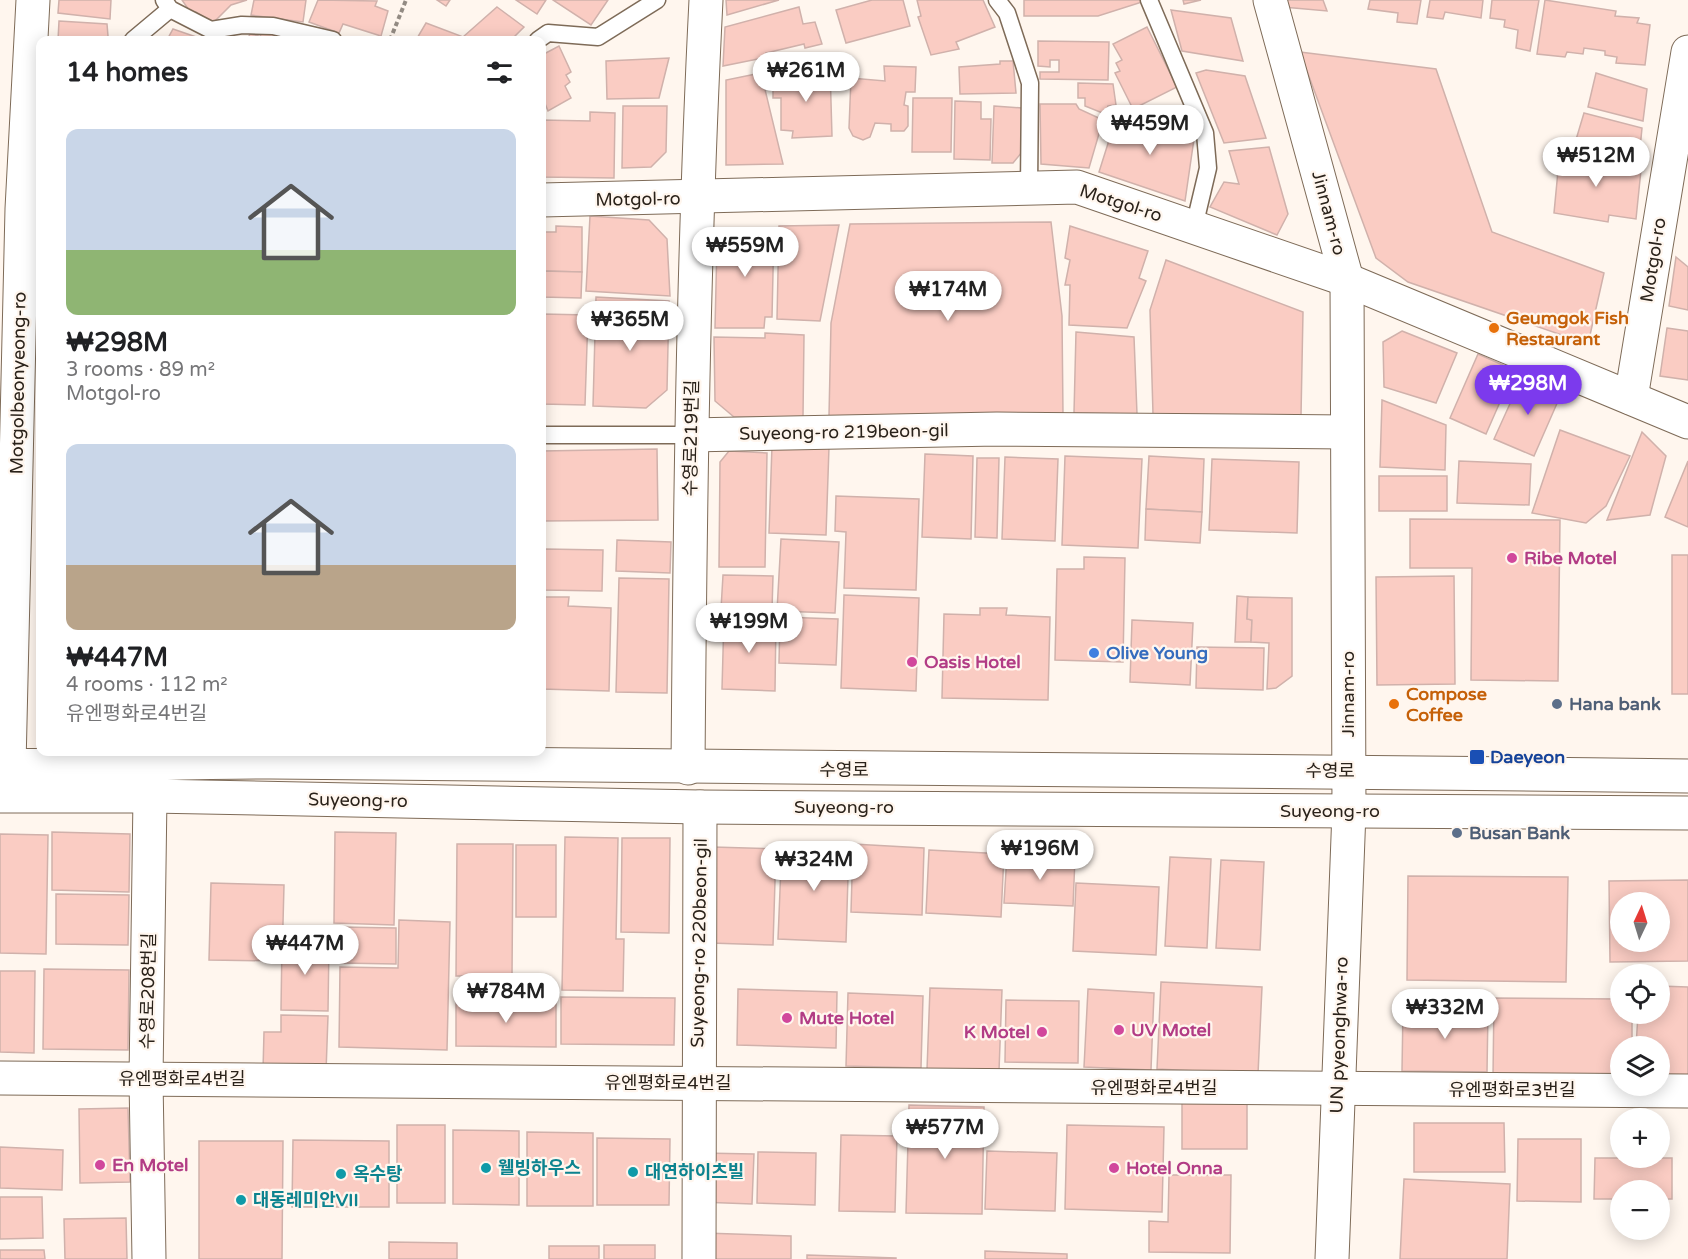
<!DOCTYPE html>
<meta charset="utf-8">
<style>
:root{--surface:#fff;--page:#f2f2f2;--text:#202124;--muted:#757577;--accent:#7c3aed}
body{margin:0;font-family:"Varela Round","Noto Sans KR",sans-serif;background:var(--page);color:var(--text);height:100vh;display:flex;flex-direction:column;font-size:22px;white-space:nowrap}
*{box-sizing:border-box;margin:0}
p{font-size:20px;color:var(--muted)}
.icon{flex:none;width:33px;height:33px;fill:none;stroke:currentColor;stroke-width:2;stroke-linecap:round;stroke-linejoin:round}
.map{position:relative;flex:1;overflow:hidden}
.drawer{position:absolute;left:36px;top:36px;width:510px;height:720px;display:flex;flex-direction:column;background:var(--surface);border-radius:12px;box-shadow:0 3px 15px #0003}
.drawer>*{flex:none}
.needle{width:39px;rotate:4deg}
.controls{position:absolute;left:1610px;top:892px;display:grid;gap:12px}
.controls a{display:grid;place-items:center;width:60px;height:60px;border-radius:50%;background:var(--surface);box-shadow:0 3px 15px #0003;font-size:30px}
.price{position:absolute;translate:-50% -51px;padding:0 14px;border-radius:21px;background:#fff;color:#222;font-size:20px;line-height:39px;filter:drop-shadow(0 2px 3px #0008)}
.price::after{content:'';position:absolute;left:50%;top:36px;width:18px;height:14px;margin-left:-9px;background:inherit;clip-path:polygon(0 0,100% 0,50% 100%)}
.price.selected{background:var(--accent);color:#fff}
ul{padding:0;list-style:none}
li{display:grid;align-content:center;gap:12px;height:318px;padding:0 30px}
li span{display:grid;place-items:center;height:186px;border-radius:12px;color:#555}
li>.icon{margin-inline-start:auto}
span .icon{width:108px;height:108px;fill:#fffc;stroke-width:1}
li b{font-size:26px}
h2{display:flex;justify-content:space-between;align-items:center;height:72px;padding:0 30px;font-size:26px}
.map>svg:first-child{display:block}
.building{fill:#faccc3;stroke:#d0b1ab;stroke-width:1.5;fill-rule:evenodd}
.lines{fill:none;stroke-linecap:round;stroke-linejoin:round}
.service-casing{stroke:#7e6b58;stroke-width:19}
.minor-casing{stroke:#7e6b58;stroke-width:35}
.tertiary-casing{stroke:#7e6b58;stroke-width:35}
.secondary-casing{stroke:#7e6b58;stroke-width:35}
.path{stroke:#938b83;stroke-width:4;stroke-dasharray:4.5 3;stroke-linecap:butt}
.service{stroke:#fff;stroke-width:16}
.minor{stroke:#fff;stroke-width:33}
.tertiary{stroke:#fff;stroke-width:33}
.secondary{stroke:#fff;stroke-width:33}
.food-dot{fill:#e8710a;stroke:#fff6ee;stroke-width:2}
.hotel-dot{fill:#d1479c;stroke:#fff6ee;stroke-width:2}
.shop-dot{fill:#3f7fe0;stroke:#fff6ee;stroke-width:2}
.service-dot{fill:#5c6f8a;stroke:#fff6ee;stroke-width:2}
.transit-dot{fill:#1a4fb4;stroke:#fff6ee;stroke-width:2}
.culture-dot{fill:#0f9aa8;stroke:#fff6ee;stroke-width:2}
.labels{text-anchor:middle;stroke-width:4.5;stroke-linejoin:round;paint-order:stroke}
.street-label{font-size:18px;fill:#2a221a;stroke:#fff6ee}
.food-label{font-size:18px;font-weight:bold;fill:#c56008;stroke:#fff6ee;text-anchor:start}
.hotel-label{font-size:18px;font-weight:bold;fill:#b23c85;stroke:#fff6ee;text-anchor:start}
.shop-label{font-size:18px;font-weight:bold;fill:#366cbe;stroke:#fff6ee;text-anchor:start}
.service-label{font-size:18px;font-weight:bold;fill:#4e5e75;stroke:#fff6ee;text-anchor:start}
.transit-label{font-size:18px;font-weight:bold;fill:#164399;stroke:#fff6ee;text-anchor:start}
.culture-label{font-size:18px;font-weight:bold;fill:#0d838f;stroke:#fff6ee;text-anchor:start}
</style>
<div class="map">
<svg width="1688" height="1259" viewBox="0 0 1688 1259">
<rect width="100%" height="100%" fill="#fff6ee"/>
<!-- building -->
<g class="building">
<polygon points="59,0 111,0 110,19 58,13"/>
<polygon points="182,0 247,0 231,5 213,23 196,12 191,13"/>
<polygon points="254,0 306,0 303,22 251,15"/>
<polygon points="318,0 377,1 375,6 388,11 381,36 343,24 339,33 309,22"/>
<polygon points="437,0 450,0 446,6"/>
<polygon points="516,0 546,0 537,14"/>
<polygon points="553,0 608,0 591,25"/>
<polygon points="726,0 779,0 727,15"/>
<polygon points="872,0 903,0 910,26 846,43 836,10"/>
<polygon points="917,0 983,0 995,27 956,42 959,49 931,55 918,17 921,16"/>
<polygon points="1024,0 1142,0 1142,2 1098,16 1024,16"/>
<polygon points="1183,0 1201,0 1184,4"/>
<polygon points="1281,0 1323,0 1327,11 1283,7"/>
<polygon points="1370,0 1421,0 1417,24 1397,22 1398,13 1368,9"/>
<polygon points="1430,0 1483,0 1481,18 1445,12 1443,19 1427,17"/>
<polygon points="1492,0 1539,0 1530,51 1516,48 1518,30 1504,27 1505,20 1490,18"/>
<polygon points="1545,0 1616,11 1615,16 1639,18 1637,23 1650,25 1645,65 1616,63 1617,57 1605,55 1605,51 1584,48 1583,54 1567,52 1565,57 1537,54"/>
<polygon points="497,7 524,27 511,40 416,40 426,23 463,37"/>
<polygon points="799,7 803,24 815,22 822,44 805,48 804,44 766,53 768,57 723,66 725,27"/>
<polygon points="1171,10 1231,18 1243,61 1182,51"/>
<polygon points="59,21 107,24 108,36 104,40 58,40"/>
<polygon points="1147,27 1177,87 1133,109 1115,73 1120,71 1116,63 1122,60 1113,44"/>
<polygon points="173,29 205,40 167,40"/>
<polygon points="262,31 311,40 259,40"/>
<polygon points="250,34 259,36 259,40 247,40"/>
<polygon points="1038,41 1109,42 1108,80 1040,79 1040,72 1059,72 1059,60 1050,60 1050,67 1038,66"/>
<polygon points="559,46 571,72 566,75 570,82 565,86 571,98 548,111 542,96 542,55"/>
<polygon points="1300,52 1436,69 1492,232 1604,273 1588,344 1408,282 1376,258"/>
<polygon points="669,58 659,98 607,99 606,61"/>
<polygon points="1000,61 1013,61 1016,93 960,94 959,67 1000,64"/>
<polygon points="884,66 916,67 915,92 906,92 904,105 908,106 908,126 904,131 891,131 891,124 875,123 870,137 863,140 853,136 849,128 851,78 885,81"/>
<polygon points="803,68 830,68 832,136 792,138 793,131 781,130 781,98 773,98 773,76 803,76"/>
<polygon points="1206,70 1245,76 1266,138 1224,143 1196,73"/>
<polygon points="761,73 783,164 726,165 726,80"/>
<polygon points="1596,73 1647,89 1643,121 1588,107"/>
<polygon points="1078,83 1113,84 1116,105 1108,106 1105,114 1085,106 1085,98 1078,98"/>
<polygon points="913,98 952,98 951,152 912,152"/>
<polygon points="955,101 981,102 981,119 991,119 990,160 954,159"/>
<polygon points="1040,104 1076,104 1079,109 1103,120 1089,168 1041,164"/>
<polygon points="623,106 667,106 666,152 651,167 622,168"/>
<polygon points="994,106 1022,108 1022,152 1013,163 992,163"/>
<polygon points="590,112 615,113 614,178 542,177 542,120 590,121"/>
<polygon points="1584,113 1642,128 1639,159 1575,143"/>
<polygon points="1117,115 1193,132 1194,139 1185,201 1099,172"/>
<polygon points="1562,146 1585,151 1585,156 1605,160 1604,164 1641,170 1636,219 1609,215 1608,222 1554,213 1558,171 1563,172 1565,160 1560,160"/>
<polygon points="1269,147 1288,214 1277,235 1210,207 1224,182 1239,184 1229,151"/>
<polygon points="590,216 649,220 667,239 670,296 586,291"/>
<polygon points="1051,222 1062,316 1063,415 829,416 831,323 850,224"/>
<polygon points="839,225 820,321 777,319 779,226"/>
<polygon points="556,226 582,227 582,272 542,271 542,232 556,232"/>
<polygon points="1070,226 1148,251 1139,278 1146,281 1127,328 1069,325 1070,285 1065,285 1070,260 1065,258"/>
<polygon points="731,228 774,228 772,317 765,317 764,328 715,328 717,244"/>
<polygon points="1676,257 1688,267 1688,310 1669,306"/>
<polygon points="1166,260 1303,312 1301,416 1153,414 1150,310"/>
<polygon points="542,271 582,272 581,298 542,297"/>
<polygon points="596,297 669,301 667,390 646,408 593,406"/>
<polygon points="542,314 588,315 585,405 542,404"/>
<polygon points="1667,328 1688,331 1688,380 1660,376"/>
<polygon points="1402,331 1457,353 1436,403 1384,387 1383,342"/>
<polygon points="1076,332 1134,337 1137,414 1074,413"/>
<polygon points="765,333 804,335 803,417 734,417 715,401 714,337 765,338"/>
<polygon points="1478,354 1514,370 1486,434 1450,418"/>
<polygon points="1523,375 1562,392 1534,456 1494,439"/>
<polygon points="1382,400 1446,425 1445,470 1380,467"/>
<polygon points="1560,430 1630,456 1606,506 1586,523 1532,513"/>
<polygon points="1642,432 1666,456 1650,515 1607,520"/>
<polygon points="772,446 829,447 826,535 769,533"/>
<polygon points="657,449 658,520 542,521 542,451"/>
<polygon points="729,451 767,453 765,567 719,567 720,462"/>
<polygon points="925,454 973,456 971,539 922,537"/>
<polygon points="1065,456 1142,459 1138,548 1062,545"/>
<polygon points="1149,456 1204,459 1202,512 1146,509"/>
<polygon points="1005,457 1058,459 1055,541 1002,539"/>
<polygon points="977,458 999,458 997,538 975,537"/>
<polygon points="1212,459 1299,462 1297,533 1209,530"/>
<polygon points="1459,461 1531,464 1529,505 1457,503"/>
<polygon points="1688,461 1688,527 1665,517"/>
<rect x="1379" y="476" width="68" height="35"/>
<polygon points="836,496 919,499 916,590 844,588 846,532 835,531"/>
<polygon points="1146,509 1202,512 1200,543 1145,540"/>
<polygon points="1410,519 1560,520 1558,681 1471,680 1472,568 1410,568"/>
<polygon points="781,539 839,542 835,613 777,611"/>
<polygon points="617,540 671,542 670,573 616,571"/>
<polygon points="545,549 603,550 602,591 544,590"/>
<rect x="1672" y="555" width="16" height="139"/>
<polygon points="1084,557 1125,558 1123,662 1055,660 1057,569 1084,569"/>
<polygon points="723,575 773,576 772,610 721,609"/>
<polygon points="1454,576 1455,684 1377,685 1376,577"/>
<polygon points="619,578 669,579 667,693 616,692"/>
<polygon points="844,595 919,598 916,691 841,688"/>
<polygon points="1237,596 1248,597 1247,619 1252,620 1251,642 1235,642"/>
<polygon points="545,597 569,597 568,606 611,608 609,691 542,689"/>
<polygon points="1248,597 1292,598 1292,676 1276,688 1267,689 1269,643 1251,642 1252,620 1247,619"/>
<polygon points="980,608 1007,608 1006,615 1050,617 1048,700 942,698 944,614 980,615"/>
<polygon points="724,616 776,618 775,691 722,689"/>
<polygon points="780,617 838,619 836,665 779,663"/>
<polygon points="1132,620 1193,623 1190,685 1130,682"/>
<polygon points="1197,647 1264,648 1263,690 1196,688"/>
<polygon points="52,832 130,834 129,892 52,890"/>
<polygon points="335,832 396,833 394,925 334,923"/>
<polygon points="0,834 48,835 46,954 0,953"/>
<polygon points="565,837 618,838 616,939 624,939 623,991 562,990"/>
<polygon points="622,838 670,838 669,933 621,932"/>
<polygon points="782,842 849,844 846,942 778,939"/>
<polygon points="457,844 513,844 512,976 456,976"/>
<polygon points="853,844 924,848 922,915 851,912"/>
<rect x="516" y="845" width="40" height="72"/>
<polygon points="713,847 776,849 773,945 710,943"/>
<polygon points="929,850 1004,854 1001,917 926,913"/>
<polygon points="1007,855 1075,858 1073,906 1004,903"/>
<polygon points="1170,857 1211,859 1207,948 1165,946"/>
<polygon points="1221,860 1264,862 1260,950 1216,948"/>
<polygon points="1408,876 1568,877 1566,982 1407,980"/>
<path d="M 1688,880 L 1688,961 L 1610,962 L 1609,881 ZM 1620,903 L 1659,903 L 1659,942 L 1620,942 Z"/>
<polygon points="211,883 284,885 282,961 209,960"/>
<polygon points="1076,883 1159,887 1156,955 1073,951"/>
<polygon points="56,894 129,895 128,945 56,944"/>
<polygon points="399,920 450,922 447,1050 339,1047 340,967 398,968"/>
<polygon points="341,927 396,928 396,964 340,963"/>
<polygon points="282,942 329,943 328,1011 281,1010"/>
<polygon points="44,969 129,970 128,1050 43,1049"/>
<polygon points="0,971 35,971 34,1053 0,1052"/>
<polygon points="1161,982 1262,987 1258,1074 1157,1069"/>
<polygon points="1659,986 1688,987 1688,1079 1659,1078 1659,1047 1636,1047 1638,1014 1659,1014"/>
<polygon points="930,988 1002,990 999,1071 927,1070"/>
<polygon points="738,989 837,992 836,1048 737,1045"/>
<polygon points="1088,989 1154,993 1151,1070 1084,1067"/>
<polygon points="848,993 923,996 921,1068 846,1066"/>
<polygon points="561,997 675,998 674,1045 561,1044"/>
<polygon points="1494,998 1620,999 1620,1014 1632,1014 1632,1047 1620,1047 1620,1078 1493,1077"/>
<polygon points="1006,1000 1079,1001 1078,1063 1005,1062"/>
<polygon points="456,1002 556,1003 556,1047 456,1046"/>
<polygon points="1403,1009 1488,1010 1487,1072 1402,1071"/>
<polygon points="281,1015 328,1016 326,1072 263,1070 264,1032 281,1032"/>
<rect x="1182" y="1098" width="65" height="51"/>
<polygon points="909,1105 984,1107 982,1214 906,1213"/>
<polygon points="128,1108 130,1182 80,1183 79,1109"/>
<polygon points="1414,1123 1504,1123 1505,1172 1414,1172"/>
<rect x="397" y="1125" width="48" height="78"/>
<polygon points="1067,1125 1164,1127 1162,1212 1065,1209"/>
<polygon points="453,1130 519,1131 519,1205 453,1204"/>
<polygon points="527,1132 593,1133 593,1206 527,1206"/>
<polygon points="841,1135 897,1136 895,1212 839,1211"/>
<polygon points="597,1138 670,1139 669,1205 597,1205"/>
<polygon points="1518,1139 1581,1139 1581,1202 1517,1201"/>
<polygon points="293,1140 389,1141 389,1207 292,1207"/>
<polygon points="199,1141 283,1141 282,1259 199,1259"/>
<polygon points="0,1147 63,1150 62,1190 0,1188"/>
<polygon points="987,1151 1057,1153 1055,1211 985,1209"/>
<polygon points="758,1152 816,1153 815,1205 757,1203"/>
<polygon points="701,1153 754,1154 752,1204 700,1202"/>
<polygon points="1595,1158 1672,1158 1672,1199 1659,1199 1659,1191 1620,1191 1620,1199 1594,1199"/>
<polygon points="1169,1175 1231,1175 1230,1253 1149,1252 1149,1221 1168,1222"/>
<polygon points="1404,1179 1510,1184 1507,1259 1400,1259"/>
<polygon points="0,1197 42,1197 43,1238 0,1239"/>
<polygon points="126,1218 127,1259 65,1259 64,1219"/>
<polygon points="704,1233 791,1236 791,1259 704,1259"/>
<polygon points="389,1242 457,1243 457,1259 389,1259"/>
<rect x="604" y="1245" width="51" height="14"/>
<rect x="549" y="1246" width="50" height="13"/>
<polygon points="0,1250 44,1250 45,1259 0,1259"/>
<polygon points="985,1251 1067,1254 1067,1259 985,1259"/>
<polygon points="807,1255 896,1258 896,1259 807,1259"/>
</g>
<g class="lines">
<!-- service casing -->
<g class="service-casing">
<g id="service">
<polyline points="164,0 170,9 211,30 242,25 273,26 333,40"/>
<polyline points="997,0 1007,13 1030,83 1029,188"/>
<polyline points="1149,0 1205,133 1208,168 1194,227"/>
<polyline points="133,40 170,9"/>
<polyline points="538,40 548,33 598,37 657,0"/>
<polyline points="542,435 690,435"/>
</g>
</g>
<!-- minor casing -->
<g class="minor-casing">
<g id="minor">
<polyline points="1631,398 1688,52"/>
<polyline points="690,435 997,429 1346,432"/>
<path d="M 688,768 C 690,512 693,256 706,0"/>
<polyline points="0,1078 1688,1091"/>
<polyline points="149,1259 146,1079 150,796"/>
<polyline points="699,1259 700,807"/>
</g>
</g>
<!-- tertiary casing -->
<g class="tertiary-casing">
<g id="tertiary">
<polyline points="542,200 1077,187 1347,280 1688,422"/>
<polyline points="9,765 22,209 33,0"/>
</g>
</g>
<!-- secondary casing -->
<g class="secondary-casing">
<g id="secondary">
<polyline points="1270,0 1347,280 1349,811 1332,1259"/>
<path d="M 0,765 C 90,768 181,761 271,762 C 744,768 1216,769 1688,776"/>
<polyline points="0,796 150,796 700,807 1688,813"/>
</g>
</g>
<!-- path -->
<polyline class="path" points="390,40 406,0"/>
<!-- service -->
<use href="#service" class="service"/>
<!-- minor -->
<use href="#minor" class="minor"/>
<!-- tertiary -->
<use href="#tertiary" class="tertiary"/>
<!-- secondary -->
<use href="#secondary" class="secondary"/>
</g>
<!-- markers -->
<g class="food-dot">
<circle cx="1494" cy="328" r="6"/>
<circle cx="1394" cy="704" r="6"/>
</g>
<g class="hotel-dot">
<circle cx="1512" cy="558" r="6"/>
<circle cx="912" cy="662" r="6"/>
<circle cx="787" cy="1018" r="6"/>
<circle cx="1119" cy="1030" r="6"/>
<circle cx="1042" cy="1032" r="6"/>
<circle cx="100" cy="1165" r="6"/>
<circle cx="1114" cy="1168" r="6"/>
</g>
<circle class="shop-dot" cx="1094" cy="653" r="6"/>
<g class="service-dot">
<circle cx="1557" cy="704" r="6"/>
<circle cx="1457" cy="833" r="6"/>
</g>
<rect class="transit-dot" x="1469" y="749" width="16" height="16" rx="3"/>
<g class="culture-dot">
<circle cx="486" cy="1168" r="6"/>
<circle cx="633" cy="1172" r="6"/>
<circle cx="341" cy="1174" r="6"/>
<circle cx="241" cy="1200" r="6"/>
</g>
<g class="labels">
<!-- street labels -->
<g class="street-label">
<text transform="translate(638 199) rotate(-1)" y="6">Motgol-ro</text>
<text transform="translate(1121 203) rotate(18)" y="6">Motgol-ro</text>
<text transform="translate(1329 213) rotate(75)" y="6">Jinnam-ro</text>
<text transform="translate(1653 260) rotate(-81)" y="6">Motgol-ro</text>
<text transform="translate(18 383) rotate(-89)" y="6">Motgolbeonyeong-ro</text>
<text transform="translate(844 432) rotate(-1)" y="6">Suyeong-ro 219beon-gil</text>
<text transform="translate(691 438) rotate(-89)" y="6">수영로219번길</text>
<text transform="translate(1348 694) rotate(-90)" y="6">Jinnam-ro</text>
<text x="844" y="776">수영로</text>
<text x="1330" y="777">수영로</text>
<text transform="translate(358 800) rotate(1)" y="6">Suyeong-ro</text>
<text x="844" y="813">Suyeong-ro</text>
<text x="1330" y="817">Suyeong-ro</text>
<text transform="translate(699 943) rotate(-89)" y="6">Suyeong-ro 220beon-gil</text>
<text transform="translate(148 991) rotate(-89)" y="6">수영로208번길</text>
<text transform="translate(1339 1035) rotate(-88)" y="6">UN pyeonghwa-ro</text>
<text x="182" y="1085">유엔평화로4번길</text>
<text x="668" y="1089">유엔평화로4번길</text>
<text x="1154" y="1094">유엔평화로4번길</text>
<text x="1512" y="1096">유엔평화로3번길</text>
</g>
<!-- food labels -->
<g class="food-label">
<text x="1506" y="324">Geumgok Fish<tspan x="1506" dy="21">Restaurant</tspan></text>
<text x="1406" y="700">Compose<tspan x="1406" dy="21">Coffee</tspan></text>
</g>
<!-- hotel labels -->
<g class="hotel-label">
<text x="1524" y="564">Ribe Motel</text>
<text x="924" y="668">Oasis Hotel</text>
<text x="799" y="1024">Mute Hotel</text>
<text x="1131" y="1036">UV Motel</text>
<text x="1030" y="1038" text-anchor="end">K Motel</text>
<text x="112" y="1171">En Motel</text>
<text x="1126" y="1174">Hotel Onna</text>
</g>
<!-- shop labels -->
<g class="shop-label">
<text x="1106" y="659">Olive Young</text>
</g>
<!-- service labels -->
<g class="service-label">
<text x="1569" y="710">Hana bank</text>
<text x="1469" y="839">Busan Bank</text>
</g>
<!-- transit labels -->
<g class="transit-label">
<text x="1490" y="763">Daeyeon</text>
</g>
<!-- culture labels -->
<g class="culture-label">
<text x="498" y="1174">웰빙하우스</text>
<text x="645" y="1178">대연하이츠빌</text>
<text x="353" y="1180">옥수탕</text>
<text x="253" y="1206">대동레미안VII</text>
</g>
</g>
</svg>
<div class="controls">
<a><svg class="needle" viewBox="-14 -14 28 28"><path d="M0-13l5 13h-10z" fill="#e53935"/><path d="M0 13l5-13h-10z" fill="#757577"/></svg></a>
<a><svg class="icon" aria-label="locate" viewBox="0 0 24 24"><circle cx="12" cy="12" r="6"/><path d="M12 2v4M12 18v4M2 12h4M18 12h4"/></svg></a>
<a><svg class="icon" aria-label="layers" viewBox="0 0 24 24"><path d="M12 4l9 5-9 5-9-5zM3 14l9 5 9-5"/></svg></a>
<a>+</a>
<a>−</a>
</div>
<b class="price" style="left:806px;top:103px">₩261M</b>
<b class="price" style="left:1150px;top:156px">₩459M</b>
<b class="price" style="left:1596px;top:188px">₩512M</b>
<b class="price" style="left:745px;top:278px">₩559M</b>
<b class="price" style="left:948px;top:322px">₩174M</b>
<b class="price" style="left:630px;top:352px">₩365M</b>
<b class="price selected" style="left:1528px;top:416px">₩298M</b>
<b class="price" style="left:749px;top:654px">₩199M</b>
<b class="price" style="left:1040px;top:881px">₩196M</b>
<b class="price" style="left:814px;top:892px">₩324M</b>
<b class="price" style="left:305px;top:976px">₩447M</b>
<b class="price" style="left:506px;top:1024px">₩784M</b>
<b class="price" style="left:1445px;top:1040px">₩332M</b>
<b class="price" style="left:945px;top:1160px">₩577M</b>
<section class="drawer">
<h2>14 homes<svg class="icon" aria-label="filters" viewBox="0 0 24 24"><path d="M4 7h16M4 17h16"/><circle cx="9" cy="7" r="2"/><circle cx="15" cy="17" r="2"/></svg></h2>
<ul>
<li><span style="background:linear-gradient(#c9d6e8 65%,#8fb573 0)"><svg class="icon" aria-label="home" viewBox="0 0 24 24"><path d="M3 11l9-7 9 7M6 9v11h12V9"/></svg></span><div><b>₩298M</b><p>3 rooms · 89 m²</p><p>Motgol-ro</p></div></li>
<li><span style="background:linear-gradient(#c9d6e8 65%,#b9a48a 0)"><svg class="icon" aria-label="home" viewBox="0 0 24 24"><path d="M3 11l9-7 9 7M6 9v11h12V9"/></svg></span><div><b>₩447M</b><p>4 rooms · 112 m²</p><p>유엔평화로4번길</p></div></li>
</ul>
</section>
</div>
